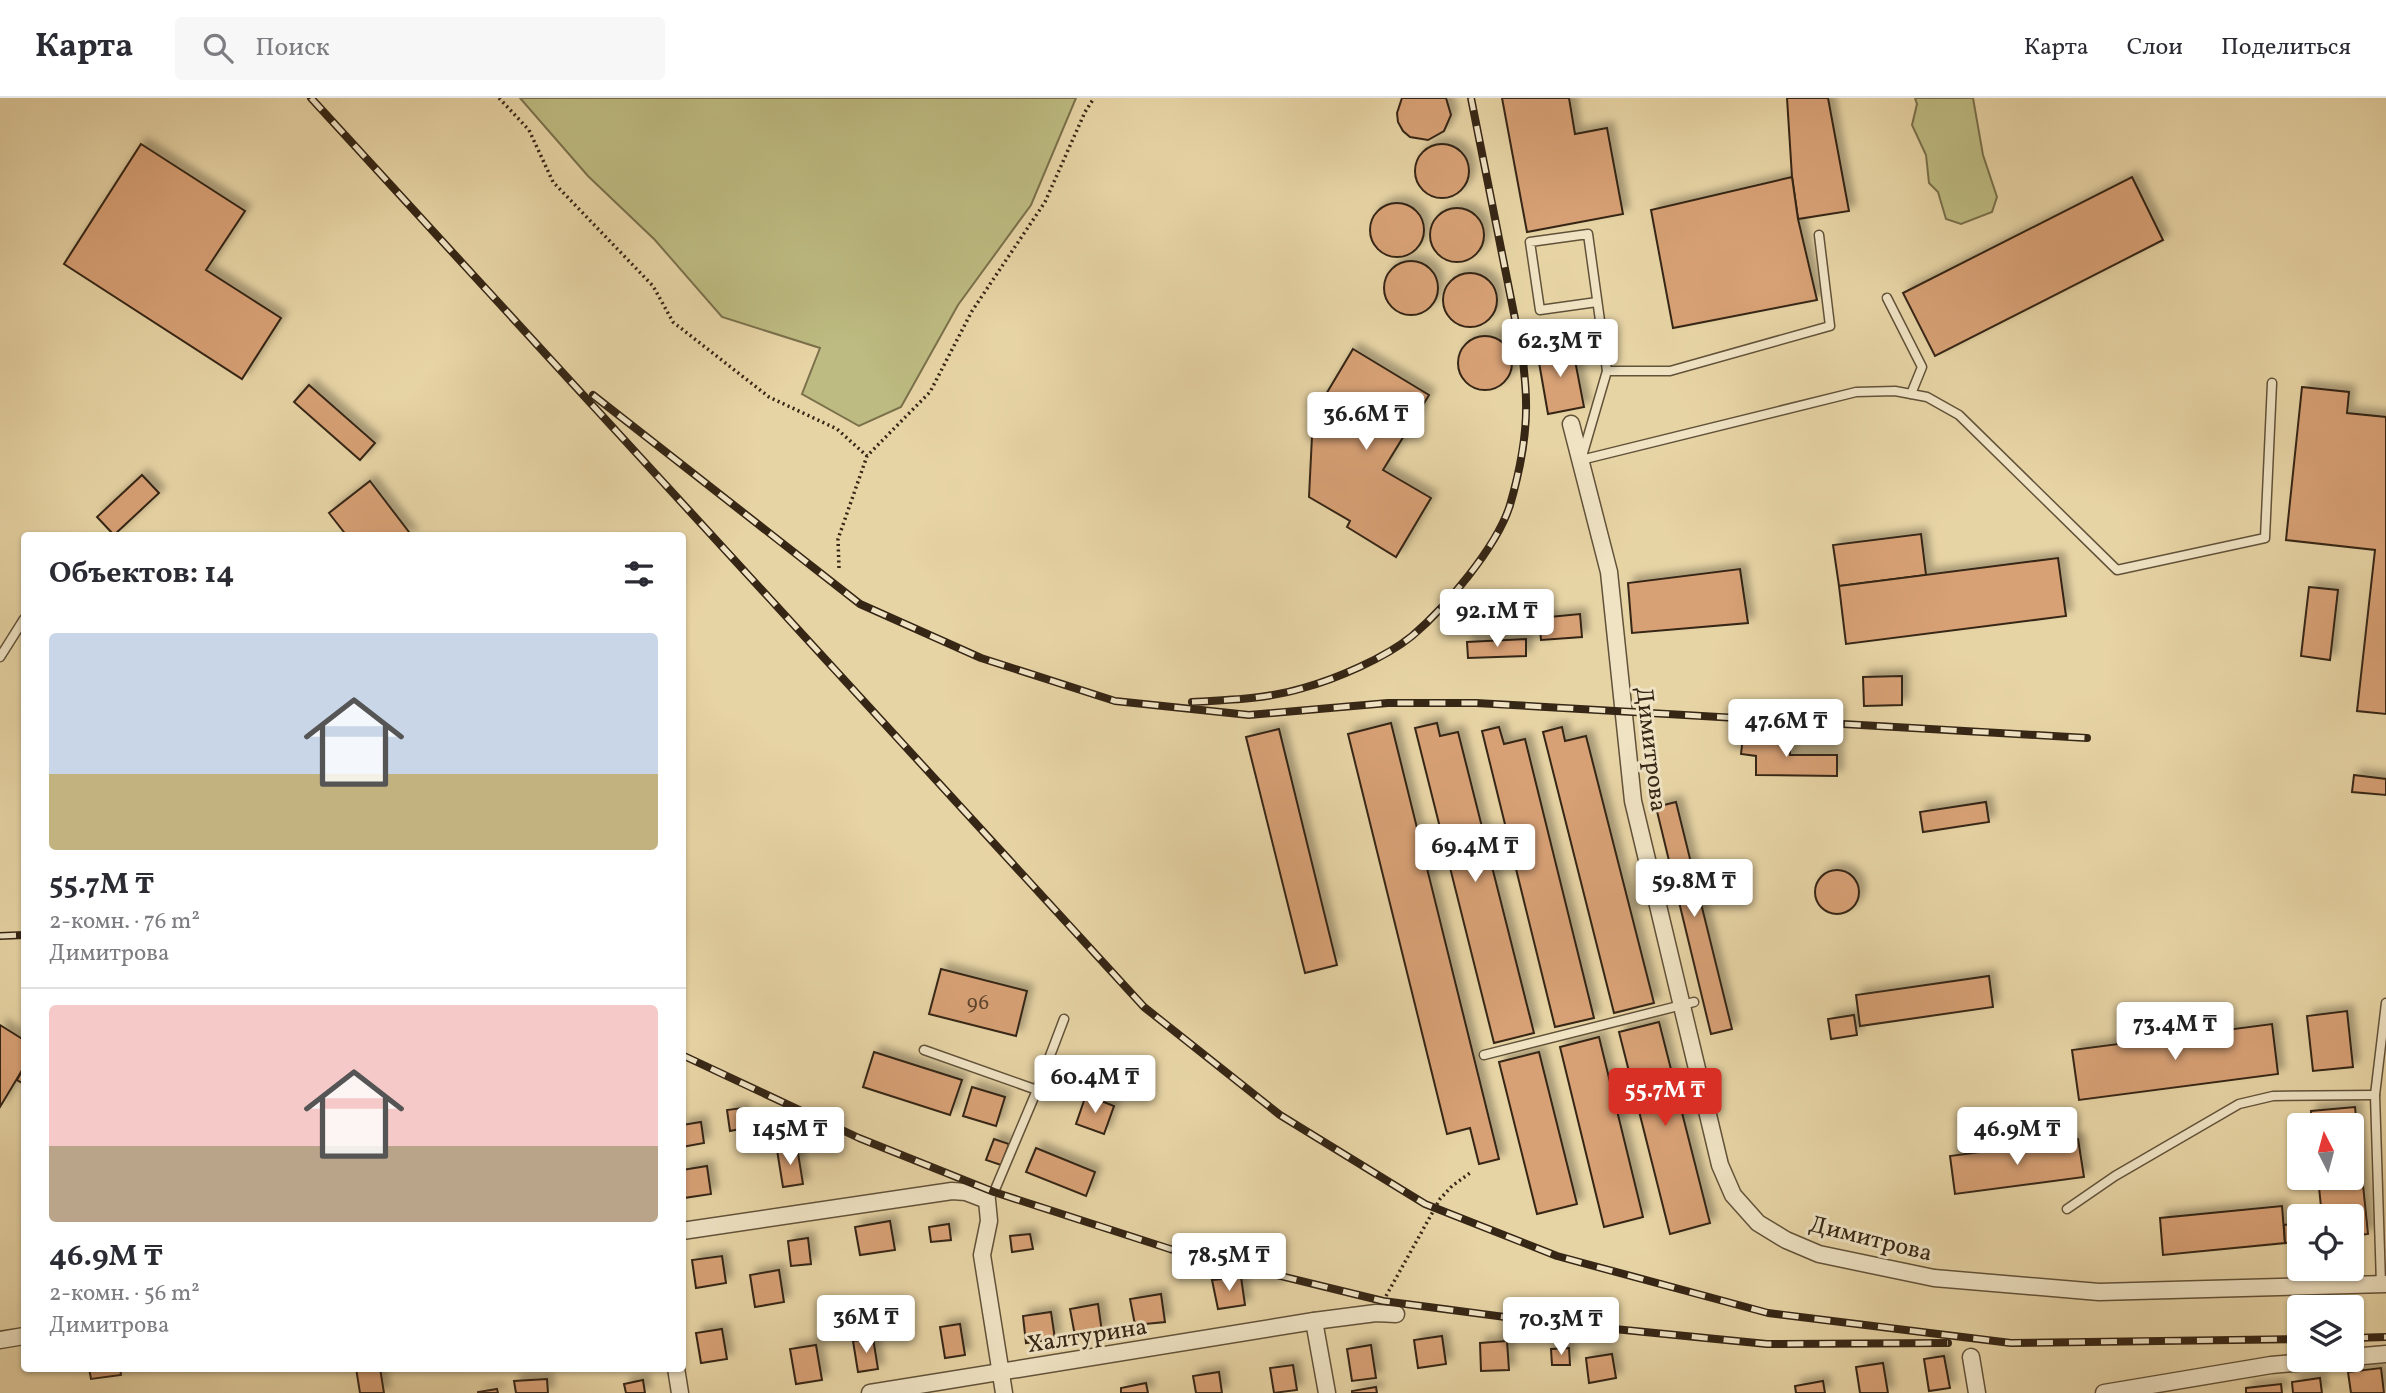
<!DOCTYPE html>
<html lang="ru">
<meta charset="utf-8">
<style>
:root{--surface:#fff;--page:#f7f7f7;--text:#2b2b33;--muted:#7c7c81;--line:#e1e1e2;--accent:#d93025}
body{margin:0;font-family:Vollkorn,serif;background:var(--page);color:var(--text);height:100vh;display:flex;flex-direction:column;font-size:26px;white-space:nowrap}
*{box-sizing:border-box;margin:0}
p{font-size:23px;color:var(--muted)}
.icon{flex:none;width:38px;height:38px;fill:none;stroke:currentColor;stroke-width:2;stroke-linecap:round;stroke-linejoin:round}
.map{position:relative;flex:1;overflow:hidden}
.details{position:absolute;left:21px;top:434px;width:665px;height:840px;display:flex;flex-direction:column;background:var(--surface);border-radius:7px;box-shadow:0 2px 5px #0004}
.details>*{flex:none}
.needle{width:46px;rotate:354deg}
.buttons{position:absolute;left:2287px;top:1015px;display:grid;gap:14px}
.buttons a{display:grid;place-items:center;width:77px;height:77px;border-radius:7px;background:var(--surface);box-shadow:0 2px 5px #0004;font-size:35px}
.price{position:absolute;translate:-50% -60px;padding:0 16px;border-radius:7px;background:#fff;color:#222;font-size:23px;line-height:46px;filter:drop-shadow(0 2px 4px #0008)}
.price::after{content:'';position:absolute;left:50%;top:42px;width:21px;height:16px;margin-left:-10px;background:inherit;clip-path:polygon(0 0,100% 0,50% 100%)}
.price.on{background:var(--accent);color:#fff}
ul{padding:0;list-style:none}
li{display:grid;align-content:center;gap:14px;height:371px;padding:0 28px}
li+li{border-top:2px solid var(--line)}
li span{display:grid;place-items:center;height:217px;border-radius:7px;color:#555}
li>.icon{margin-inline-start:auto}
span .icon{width:126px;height:126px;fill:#fffc;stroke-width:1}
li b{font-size:30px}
h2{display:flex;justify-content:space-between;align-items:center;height:84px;padding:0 28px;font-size:30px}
header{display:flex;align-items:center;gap:42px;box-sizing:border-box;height:98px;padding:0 35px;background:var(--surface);border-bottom:2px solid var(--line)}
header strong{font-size:33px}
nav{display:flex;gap:38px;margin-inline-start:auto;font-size:24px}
.search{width:490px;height:63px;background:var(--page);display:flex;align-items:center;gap:18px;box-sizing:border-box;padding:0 24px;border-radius:7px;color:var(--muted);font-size:26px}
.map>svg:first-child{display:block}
.green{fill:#bdbb81;stroke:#7a704b;stroke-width:2}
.building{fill:#d7a075;stroke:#362615;stroke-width:2;filter:url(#shadow)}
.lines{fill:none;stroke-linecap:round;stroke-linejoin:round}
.service-casing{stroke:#625239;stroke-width:11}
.minor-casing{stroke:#625239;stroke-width:19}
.path{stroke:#362615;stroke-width:3.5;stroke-dasharray:2 3.5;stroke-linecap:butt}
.service{stroke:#efe3c4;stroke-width:8}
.minor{stroke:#efe3c4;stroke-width:16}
.rail-casing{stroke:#362615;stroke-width:8}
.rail{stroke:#efe3c4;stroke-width:5;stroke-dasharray:16;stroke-linecap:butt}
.labels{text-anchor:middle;stroke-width:6;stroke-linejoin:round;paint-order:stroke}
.number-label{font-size:21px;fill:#5e442d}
.street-label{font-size:24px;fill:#362615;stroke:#efe3c4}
</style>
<header>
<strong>Карта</strong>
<div class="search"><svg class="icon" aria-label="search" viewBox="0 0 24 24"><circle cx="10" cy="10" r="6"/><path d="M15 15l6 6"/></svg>Поиск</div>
<nav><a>Карта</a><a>Слои</a><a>Поделиться</a></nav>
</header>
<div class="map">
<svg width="2386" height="1295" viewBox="0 0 2386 1295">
<defs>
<filter id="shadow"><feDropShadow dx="6" dy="-6" stdDeviation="3.5" flood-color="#0004"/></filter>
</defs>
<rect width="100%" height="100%" fill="#e7d4a5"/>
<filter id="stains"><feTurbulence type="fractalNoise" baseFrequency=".00286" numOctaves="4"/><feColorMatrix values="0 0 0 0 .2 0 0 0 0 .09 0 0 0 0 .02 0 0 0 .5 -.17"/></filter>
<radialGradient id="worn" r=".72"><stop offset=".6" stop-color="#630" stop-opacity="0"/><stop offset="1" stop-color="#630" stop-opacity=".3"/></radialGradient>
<!-- green -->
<g class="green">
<polygon points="520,0 1076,0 1031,107 958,207 901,309 859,328 802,296 820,250 722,219 655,142 588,78"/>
<polygon points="1915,0 1973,0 1983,57 1997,99 1992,114 1961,126 1946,121 1938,94 1929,85 1926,57 1912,27 1917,6"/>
</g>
<!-- building -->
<g class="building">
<polygon points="1402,0 1446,0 1451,17 1444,33 1428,42 1410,39 1403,33 1398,24 1397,15"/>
<polygon points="1502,0 1569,0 1575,36 1607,30 1623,116 1527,134"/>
<polygon points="1787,0 1828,0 1849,113 1798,121 1792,79"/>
<polygon points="141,46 245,113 206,172 281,220 242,281 64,166"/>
<circle cx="1442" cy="73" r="27"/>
<polygon points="1792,79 1798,121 1817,202 1673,230 1651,112"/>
<polygon points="2132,79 2163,142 1935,258 1903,195"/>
<circle cx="1397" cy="132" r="27"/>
<circle cx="1457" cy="137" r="27"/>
<circle cx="1411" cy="190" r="27"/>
<circle cx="1470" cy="202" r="27"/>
<circle cx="1485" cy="265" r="27"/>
<polygon points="1572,247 1584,309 1548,316 1537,253"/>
<polygon points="1353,251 1429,297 1383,372 1431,400 1396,459 1347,429 1350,423 1309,399 1313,318"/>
<polygon points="309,287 375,345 360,362 294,304"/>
<polygon points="2302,289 2349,294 2347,315 2386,319 2386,616 2357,613 2375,452 2286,442"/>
<polygon points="142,377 159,395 114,437 97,419"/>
<polygon points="370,383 412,438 347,438 329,415"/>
<polygon points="1921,436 1926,477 1839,488 1833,447"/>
<polygon points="2058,460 2066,518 1846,546 1839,488"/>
<polygon points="1740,471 1748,525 1632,535 1628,485"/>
<polygon points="2309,489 2338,492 2330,562 2301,558"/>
<polygon points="1580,516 1582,539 1541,542 1539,520"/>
<polygon points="1526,541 1526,558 1468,560 1467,544"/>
<polygon points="1902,578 1902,607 1864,608 1863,579"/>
<polygon points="1391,625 1499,1061 1479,1066 1470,1030 1447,1036 1348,636"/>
<polygon points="1437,625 1440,638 1458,634 1534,935 1494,945 1415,630"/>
<polygon points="1499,629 1504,646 1525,641 1594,920 1555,929 1482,633"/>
<polygon points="1562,629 1565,643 1586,638 1654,905 1614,915 1543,634"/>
<polygon points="1279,631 1337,867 1305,875 1246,639"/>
<polygon points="1743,639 1790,639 1790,657 1837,657 1837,678 1756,677 1756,658 1741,656"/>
<polygon points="2354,677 2386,681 2386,697 2352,694"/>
<polygon points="1676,704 1732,931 1711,936 1656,709"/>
<polygon points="1986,704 1989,724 1923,734 1920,714"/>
<circle cx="1837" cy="794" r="22"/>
<polygon points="941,871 1027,893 1016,938 929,916"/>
<polygon points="1989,878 1993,909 1860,928 1856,897"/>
<polygon points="2347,913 2353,969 2313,973 2307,918"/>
<polygon points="1854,917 1857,937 1831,941 1828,921"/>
<polygon points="1659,924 1710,1125 1670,1136 1619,934"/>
<polygon points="2272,926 2278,976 2079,1002 2072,952"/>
<polygon points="0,927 24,942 24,969 0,1009"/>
<polygon points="1599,939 1643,1119 1604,1129 1560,949"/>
<polygon points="874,954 962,982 950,1017 863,989"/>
<polygon points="1539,954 1577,1106 1537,1116 1499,964"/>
<polygon points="24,969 24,986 17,982"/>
<polygon points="972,989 1005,999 996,1028 963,1018"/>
<polygon points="1086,997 1114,1008 1104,1036 1076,1026"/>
<polygon points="2355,1009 2368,1136 2352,1138 2352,1118 2322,1118 2318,1080 2352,1080 2352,1027 2312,1027 2311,1013"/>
<polygon points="742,1010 745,1030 730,1033 727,1012"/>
<polygon points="701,1024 704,1045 682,1049 682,1027"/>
<polygon points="994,1041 1009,1046 1001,1067 986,1062"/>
<polygon points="2078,1041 2084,1079 1955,1096 1950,1058"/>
<polygon points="797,1049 803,1086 783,1089 777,1052"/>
<polygon points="1036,1050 1095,1074 1086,1098 1026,1074"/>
<polygon points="707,1068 711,1096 684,1100 682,1072"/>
<polygon points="2282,1108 2285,1145 2163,1157 2160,1120"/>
<polygon points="890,1123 895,1152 860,1157 855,1129"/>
<polygon points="2300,1125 2300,1143 2285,1145 2284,1127"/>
<polygon points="949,1126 951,1142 931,1144 929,1129"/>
<polygon points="1030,1136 1033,1151 1012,1154 1010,1138"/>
<polygon points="808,1140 811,1166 791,1168 788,1143"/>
<polygon points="722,1158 726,1185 696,1190 692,1162"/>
<polygon points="779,1172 784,1204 755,1209 750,1177"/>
<polygon points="1241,1179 1245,1207 1218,1211 1212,1182"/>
<polygon points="1161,1196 1165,1224 1135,1227 1130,1201"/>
<polygon points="1098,1206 1102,1234 1075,1238 1070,1211"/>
<polygon points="1051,1214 1055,1241 1026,1245 1023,1218"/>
<polygon points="960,1226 965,1257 945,1260 940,1229"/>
<polygon points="722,1231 727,1261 701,1265 696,1235"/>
<polygon points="1442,1238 1446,1266 1418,1270 1414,1242"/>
<polygon points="873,1240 878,1271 858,1274 853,1243"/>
<polygon points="1507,1243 1509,1272 1481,1273 1480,1245"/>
<polygon points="816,1247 822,1282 796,1286 790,1251"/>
<polygon points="1371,1247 1376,1280 1352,1283 1347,1251"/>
<polygon points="1569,1250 1570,1267 1552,1267 1551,1251"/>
<polygon points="1612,1256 1616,1280 1589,1285 1586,1260"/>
<polygon points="1944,1258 1950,1290 1929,1293 1924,1261"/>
<polygon points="1883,1265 1888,1295 1860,1295 1856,1269"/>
<polygon points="1293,1267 1297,1292 1274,1295 1270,1270"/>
<polygon points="89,1270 120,1270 121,1277 91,1281"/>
<polygon points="356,1270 380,1270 384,1295 360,1295"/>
<polygon points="2381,1270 2384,1295 2351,1295 2348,1274"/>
<polygon points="1219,1274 1222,1295 1196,1295 1193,1278"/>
<polygon points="2320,1280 2322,1295 2293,1295 2292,1284"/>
<polygon points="547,1281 548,1295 516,1295 514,1283"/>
<polygon points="643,1282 645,1295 626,1295 624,1286"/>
<polygon points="1823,1283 1825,1295 1796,1295 1795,1288"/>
<polygon points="1146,1285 1148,1295 1121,1295 1121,1290"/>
<polygon points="2281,1286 2282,1295 2246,1295 2246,1290"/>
<polygon points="1376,1289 1377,1295 1352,1295 1352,1293"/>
<polygon points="497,1291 498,1295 478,1295 478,1294"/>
</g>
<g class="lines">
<!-- service casing -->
<g class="service-casing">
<g id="service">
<polyline points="1887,200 1922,269 1911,296"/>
<polyline points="1597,204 1540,212 1530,144 1588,136 1607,273 1581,362 1856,294 1895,293 1927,299 1959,317 2117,472 2265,440 2272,285"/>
<polyline points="1607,273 1670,273 1830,228 1819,137"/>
<polyline points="0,559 24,521"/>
<polyline points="924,952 1037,992"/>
<polyline points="1484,957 1694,904"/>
<polyline points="987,1102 994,1094 1037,992 1064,921"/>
<polyline points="2067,1111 2115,1078 2239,1006 2273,998 2375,997"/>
<polyline points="2381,1186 2375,997 2386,905"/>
</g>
</g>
<!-- minor casing -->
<g class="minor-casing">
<g id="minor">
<polyline points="1571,326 1609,474 1633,703 1720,1067 1733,1097 1758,1125 1786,1142 1819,1156 1934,1180 2099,1194 2386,1186"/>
<polyline points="682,1133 952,1093 966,1094 987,1102 989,1123 982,1157 1004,1295"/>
<polyline points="1314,1223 1327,1295"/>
<polyline points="0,1242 24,1238"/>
<polyline points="1971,1259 1977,1295"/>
<polyline points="2352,1259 2386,1256"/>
<polyline points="676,1270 680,1295"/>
<polyline points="870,1295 1314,1223 1376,1215 1396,1216"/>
<polyline points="2104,1295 2271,1267 2328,1262"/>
</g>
</g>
<!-- path -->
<g class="path">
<polyline points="499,0 529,32 553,84 653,188 673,224 769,299 837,331 867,358"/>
<polyline points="839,470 838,441 867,358 930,294 972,213 1045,104 1085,14 1094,0"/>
<polyline points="1386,1198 1440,1101 1452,1088 1470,1075"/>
</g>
<!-- service -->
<use href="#service" class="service"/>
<!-- minor -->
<use href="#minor" class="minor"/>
<!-- rail casing -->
<g class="rail-casing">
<g id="rail">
<polyline points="311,0 1144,909 1280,1017 1425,1106 1557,1158 1768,1215 2011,1245 2300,1241"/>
<polyline points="593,297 860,506 981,560 1115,603 1249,617 1388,605 1476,605 2087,640"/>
<path d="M 1192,604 C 1229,602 1267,601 1303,590 C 1336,581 1385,560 1412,538 C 1445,510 1497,449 1510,407 C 1519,376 1527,336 1526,303 C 1526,289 1524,275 1523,261 L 1471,0"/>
<polyline points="0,838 24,837"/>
<polyline points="682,957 859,1040 994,1094 1170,1151 1383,1203 1543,1224 1767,1246 1948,1245"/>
<polyline points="2352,1240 2386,1239"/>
</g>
</g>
<!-- rail -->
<use href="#rail" class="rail"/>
</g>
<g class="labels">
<!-- number labels -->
<g class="number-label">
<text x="978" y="911">96</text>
</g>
<!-- street labels -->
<g class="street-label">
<text transform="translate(1652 651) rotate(83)" y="8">Димитрова</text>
<text transform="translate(1871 1140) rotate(14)" y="8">Димитрова</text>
<text transform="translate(1087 1237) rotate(-9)" y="8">Халтурина</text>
</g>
</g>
<rect width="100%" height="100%" filter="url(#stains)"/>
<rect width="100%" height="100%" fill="url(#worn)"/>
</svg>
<div class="buttons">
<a><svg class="needle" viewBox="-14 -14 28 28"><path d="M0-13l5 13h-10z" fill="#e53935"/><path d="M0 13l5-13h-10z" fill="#7c7c81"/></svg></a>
<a><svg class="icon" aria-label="locate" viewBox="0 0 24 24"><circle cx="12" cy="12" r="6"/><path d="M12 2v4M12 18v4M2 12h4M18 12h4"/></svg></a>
<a><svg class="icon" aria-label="layers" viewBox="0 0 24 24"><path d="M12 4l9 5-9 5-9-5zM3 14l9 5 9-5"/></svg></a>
</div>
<b class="price" style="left:1560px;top:281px">62.3M ₸</b>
<b class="price" style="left:1366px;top:354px">36.6M ₸</b>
<b class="price" style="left:1497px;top:551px">92.1M ₸</b>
<b class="price" style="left:1786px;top:661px">47.6M ₸</b>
<b class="price" style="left:1475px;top:786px">69.4M ₸</b>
<b class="price" style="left:1694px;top:821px">59.8M ₸</b>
<b class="price" style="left:2175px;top:964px">73.4M ₸</b>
<b class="price" style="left:1095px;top:1017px">60.4M ₸</b>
<b class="price on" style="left:1665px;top:1030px">55.7M ₸</b>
<b class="price" style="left:790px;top:1069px">145M ₸</b>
<b class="price" style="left:2017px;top:1069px">46.9M ₸</b>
<b class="price" style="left:1229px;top:1195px">78.5M ₸</b>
<b class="price" style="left:866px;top:1257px">36M ₸</b>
<b class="price" style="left:1561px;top:1259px">70.3M ₸</b>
<section class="details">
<h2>Объектов: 14<svg class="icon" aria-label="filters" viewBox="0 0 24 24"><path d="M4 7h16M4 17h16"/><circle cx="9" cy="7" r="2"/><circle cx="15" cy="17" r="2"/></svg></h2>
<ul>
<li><span style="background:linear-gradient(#c9d6e8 65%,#c2b280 0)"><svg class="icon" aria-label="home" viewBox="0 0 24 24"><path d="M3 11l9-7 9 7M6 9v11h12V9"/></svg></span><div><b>55.7M ₸</b><p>2-комн. · 76 m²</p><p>Димитрова</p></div></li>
<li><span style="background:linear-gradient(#f6c9c9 65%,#b9a48a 0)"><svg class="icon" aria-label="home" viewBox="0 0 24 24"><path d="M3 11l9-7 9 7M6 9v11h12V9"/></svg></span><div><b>46.9M ₸</b><p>2-комн. · 56 m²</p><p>Димитрова</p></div></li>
</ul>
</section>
</div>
